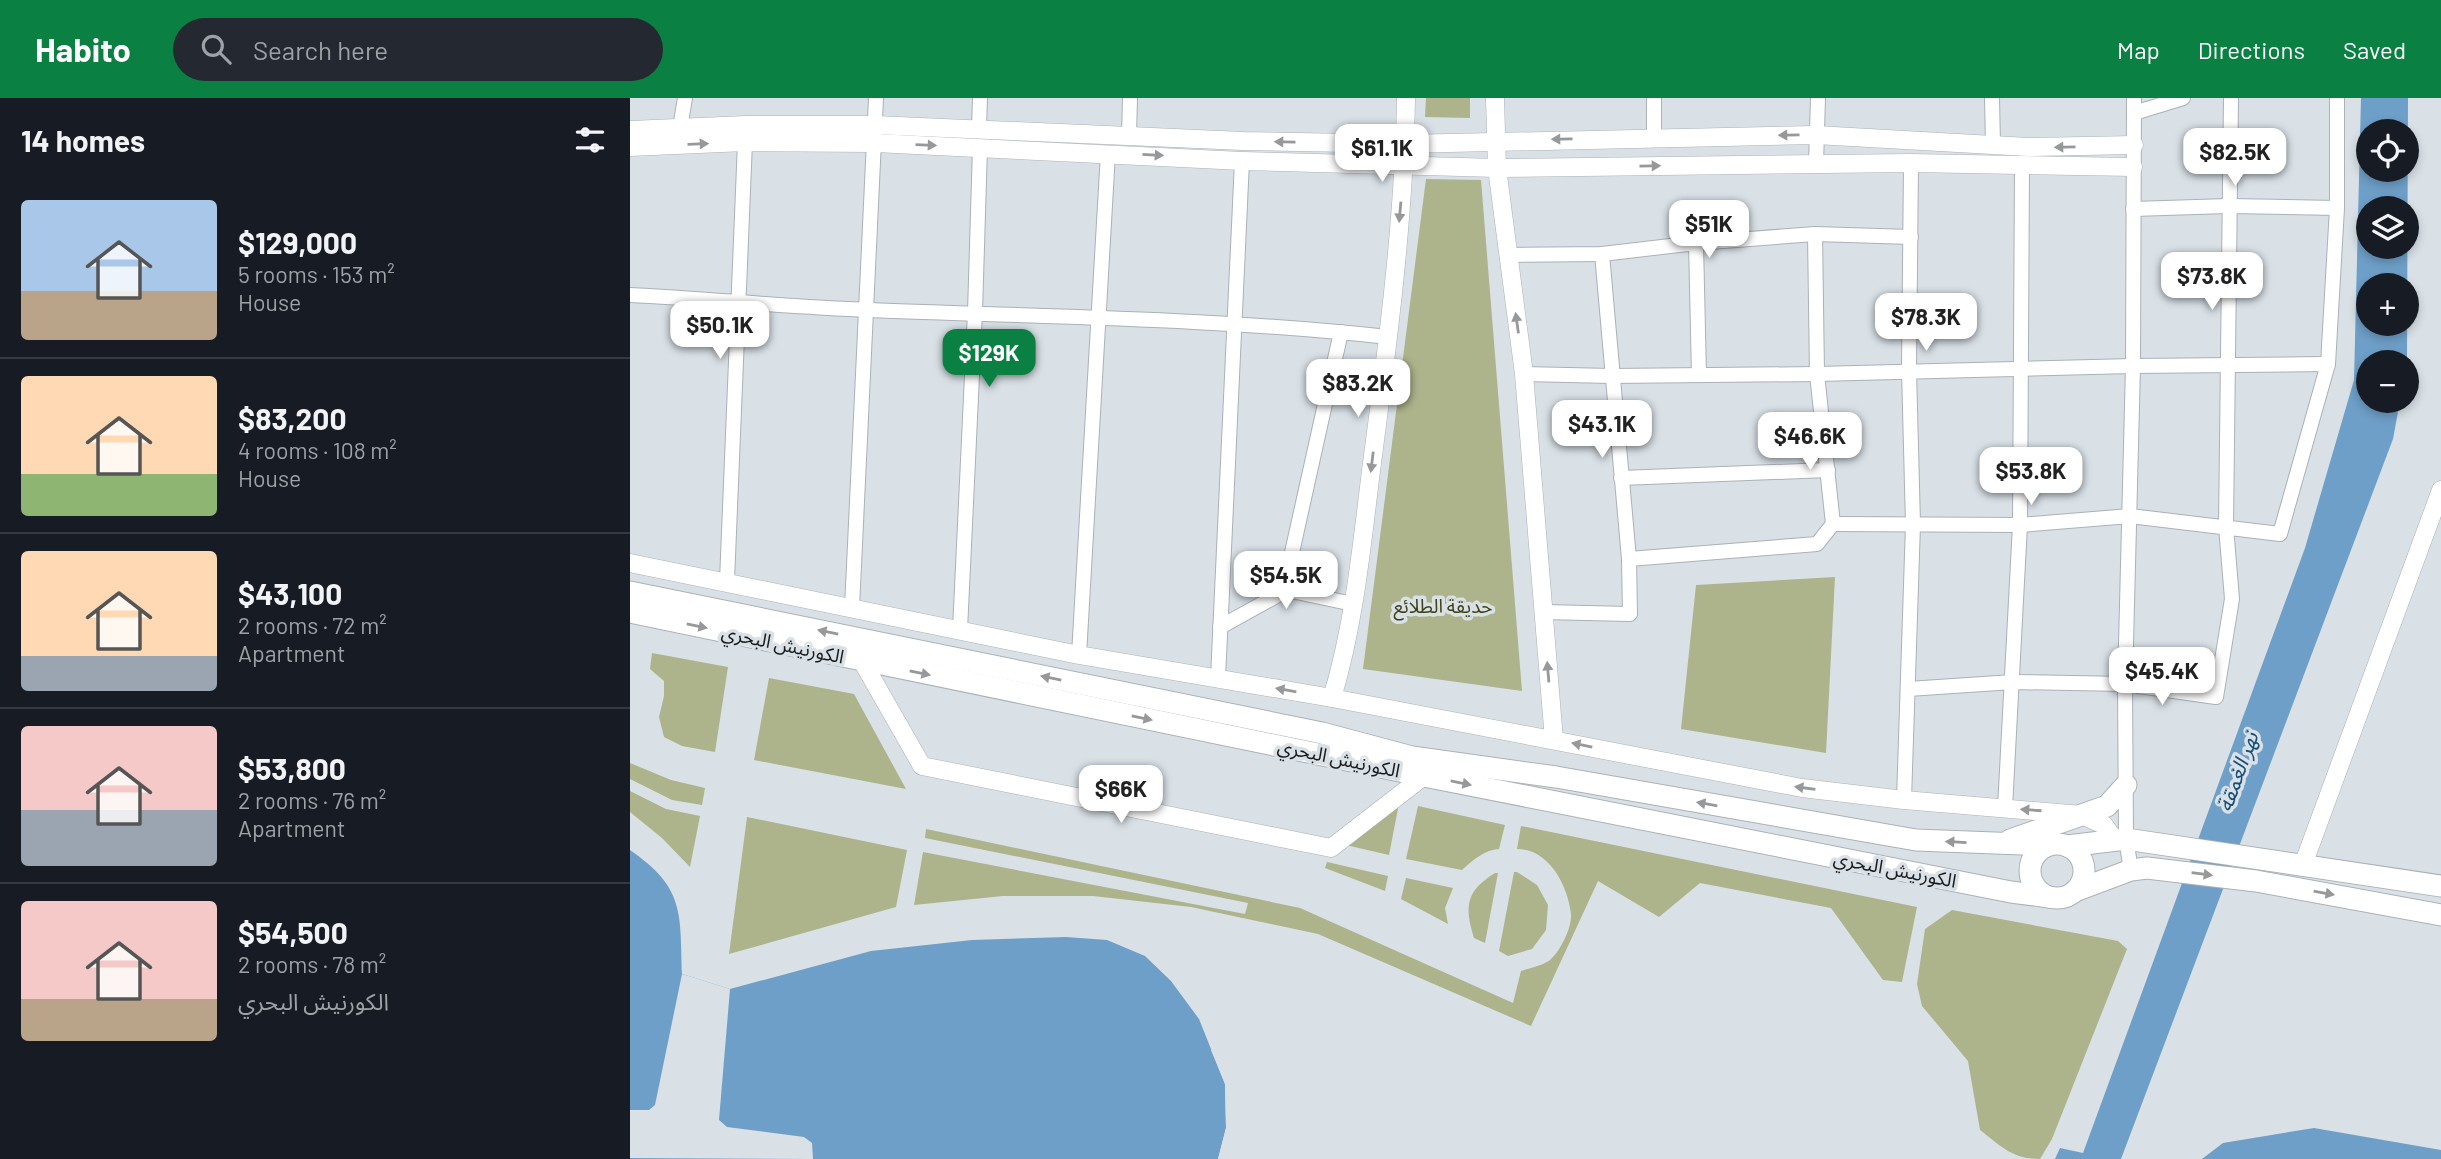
<!DOCTYPE html>
<meta charset="utf-8">
<style>
:root{--surface:#171b24;--page:#242831;--text:#f1f3f6;--muted:#9ea1a6;--line:#363941;--accent:#0b8043}
body{margin:0;font-family:Barlow,"Noto Sans Arabic",sans-serif;background:var(--page);color:var(--text);height:100vh;display:flex;flex-direction:column;font-size:26px;white-space:nowrap}
*{box-sizing:border-box;margin:0}
p{font-size:23px;color:var(--muted)}
.icon{flex:none;width:38px;height:38px;fill:none;stroke:currentColor;stroke-width:2;stroke-linecap:round;stroke-linejoin:round}
.map{position:relative;flex:1;overflow:hidden}
.drawer{display:flex;flex-direction:column;background:var(--surface);width:630px}
.drawer>*{flex:none}
.fabs{position:absolute;left:1726px;top:21px;display:grid;gap:14px}
.fabs a{display:grid;place-items:center;width:63px;height:63px;border-radius:50%;background:var(--surface);box-shadow:0 4px 10px #0003;font-size:35px}
.price{position:absolute;translate:-50% -60px;padding:0 16px;border-radius:14px;background:#fff;color:#222;font-size:23px;line-height:46px;filter:drop-shadow(0 2px 4px #0008)}
.price::after{content:'';position:absolute;left:50%;top:42px;width:21px;height:16px;margin-left:-10px;background:inherit;clip-path:polygon(0 0,100% 0,50% 100%)}
.price.on{background:var(--accent);color:#fff}
ul{padding:0;list-style:none}
li{display:flex;align-items:center;gap:21px;height:175px;padding:0 21px}
li+li{border-top:2px solid var(--line)}
li span{display:grid;place-items:center;flex:none;width:196px;height:140px;border-radius:7px;color:#555}
li>.icon{margin-inline-start:auto}
span .icon{width:84px;height:84px;fill:#fffc;stroke-width:1}
li b{font-size:30px}
h2{display:flex;justify-content:space-between;align-items:center;height:84px;padding:0 21px;font-size:30px}
header{display:flex;align-items:center;gap:42px;box-sizing:border-box;height:98px;padding:0 35px;background:var(--accent);color:#fff}
header strong{font-size:33px}
nav{display:flex;gap:38px;margin-inline-start:auto;font-size:24px}
.search{width:490px;height:63px;background:var(--page);display:flex;align-items:center;gap:18px;box-sizing:border-box;padding:0 24px;border-radius:38px;color:var(--muted);font-size:26px}
main{display:flex;flex:1;min-height:0}
.map>svg:first-child{display:block}
.green{fill:#adb38b}
.water{fill:#6e9fc8;fill-rule:evenodd}
.pier{fill:#d9e1e7}
.lines{fill:none;stroke-linecap:round;stroke-linejoin:round}
.minor-casing{stroke:#aab1b7;stroke-width:16}
.tertiary-casing{stroke:#aab1b7;stroke-width:19}
.primary-casing{stroke:#aab1b7;stroke-width:23}
.minor{stroke:#fff;stroke-width:14}
.tertiary{stroke:#fff;stroke-width:18}
.primary{stroke:#fff;stroke-width:21}
.oneway{fill:#979899}
.labels{text-anchor:middle;stroke-width:7;stroke-linejoin:round;paint-order:stroke}
.park-label{font-size:19px;fill:#3e4214;stroke:#d9e1e7}
.street-label{font-size:19px;fill:#181b1d;stroke:#d9e1e7}
.water-label{font-size:21px;font-style:italic;fill:#174f77;stroke:#d9e1e7}
</style>
<header>
<strong>Habito</strong>
<div class="search"><svg class="icon" aria-label="search" viewBox="0 0 24 24"><circle cx="10" cy="10" r="6"/><path d="M15 15l6 6"/></svg>Search here</div>
<nav><a>Map</a><a>Directions</a><a>Saved</a></nav>
</header>
<main>
<section class="drawer">
<h2>14 homes<svg class="icon" aria-label="filters" viewBox="0 0 24 24"><path d="M4 7h16M4 17h16"/><circle cx="9" cy="7" r="2"/><circle cx="15" cy="17" r="2"/></svg></h2>
<ul>
<li><span style="background:linear-gradient(#a9c7e8 65%,#b9a48a 0)"><svg class="icon" aria-label="home" viewBox="0 0 24 24"><path d="M3 11l9-7 9 7M6 9v11h12V9"/></svg></span><div><b>$129,000</b><p>5 rooms · 153 m²</p><p>House</p></div></li>
<li><span style="background:linear-gradient(#ffd9b3 70%,#8fb573 0)"><svg class="icon" aria-label="home" viewBox="0 0 24 24"><path d="M3 11l9-7 9 7M6 9v11h12V9"/></svg></span><div><b>$83,200</b><p>4 rooms · 108 m²</p><p>House</p></div></li>
<li><span style="background:linear-gradient(#ffd9b3 75%,#9aa5b1 0)"><svg class="icon" aria-label="home" viewBox="0 0 24 24"><path d="M3 11l9-7 9 7M6 9v11h12V9"/></svg></span><div><b>$43,100</b><p>2 rooms · 72 m²</p><p>Apartment</p></div></li>
<li><span style="background:linear-gradient(#f6c9c9 60%,#9aa5b1 0)"><svg class="icon" aria-label="home" viewBox="0 0 24 24"><path d="M3 11l9-7 9 7M6 9v11h12V9"/></svg></span><div><b>$53,800</b><p>2 rooms · 76 m²</p><p>Apartment</p></div></li>
<li><span style="background:linear-gradient(#f6c9c9 70%,#b9a48a 0)"><svg class="icon" aria-label="home" viewBox="0 0 24 24"><path d="M3 11l9-7 9 7M6 9v11h12V9"/></svg></span><div><b>$54,500</b><p>2 rooms · 78 m²</p><p>الكورنيش البحري</p></div></li>
</ul>
</section>
<div class="map">
<svg width="1811" height="1061" viewBox="0 0 1811 1061">
<rect width="100%" height="100%" fill="#d9e1e7"/>
<!-- green -->
<g class="green">
<polygon points="796,0 840,0 840,20 795,19"/>
<polygon points="796,81 851,82 892,593 733,571"/>
<polygon points="1205,479 1196,655 1051,631 1066,487"/>
<polygon points="22,555 98,569 85,654 52,648 34,639 29,619 34,598 34,583 20,571"/>
<polygon points="139,580 224,596 276,691 124,662"/>
<polygon points="0,665 41,682 75,690 72,707 42,702 0,681"/>
<polygon points="0,693 36,711 70,718 60,769 32,740 0,714"/>
<polygon points="771,695 759,757 707,745"/>
<path d="M 788,708 L 875,727 L 869,751 C 854,752 843,762 832,772 L 776,761 Z"/>
<polygon points="117,719 277,752 266,809 99,856"/>
<path d="M 891,728 L 1287,809 L 1272,884 L 1253,882 L 1201,810 L 1070,785 L 1029,819 L 968,783 L 901,928 L 688,836 L 561,809 L 463,798 L 373,798 L 284,807 L 293,754 L 615,816 L 618,805 L 295,740 L 296,731 L 670,810 L 883,905 L 891,873 C 900,870 915,867 921,861 C 931,852 942,829 941,816 C 938,788 919,751 887,751 Z"/>
<polygon points="697,764 758,778 755,793 695,770"/>
<polygon points="884,774 887,774 907,787 918,807 916,832 902,851 878,858 869,853"/>
<path d="M 865,775 L 868,775 L 855,845 L 844,840 C 834,808 836,793 865,775 Z"/>
<polygon points="776,780 823,790 815,810 818,826 771,801"/>
<path d="M 1322,812 L 1488,843 L 1497,851 L 1422,1041 L 1410,1061 C 1382,1061 1371,1048 1350,1032 L 1338,963 L 1292,908 L 1287,886 L 1295,831 Z"/>
</g>
<!-- water -->
<g class="water">
<path d="M 1731,0 L 1778,0 L 1777,262 L 1776,265 L 1738,264 L 1738,303 L 1770,303 L 1763,341 L 1491,1061 L 1425,1061 L 1430,1050 L 1453,1055 L 1675,450 L 1724,282 ZM 1738,33 L 1776,33 L 1776,72 L 1738,72 ZM 1738,110 L 1776,110 L 1776,149 L 1738,149 ZM 1738,187 L 1776,187 L 1776,226 L 1738,226 Z"/>
<path d="M 0,752 C 55,790 50,815 52,876 L 100,891 L 241,853 L 342,842 L 436,839 L 477,842 L 515,858 L 541,883 L 569,921 L 595,986 L 596,1030 L 588,1061 L 0,1061 Z"/>
<polygon points="1684,1030 1811,1052 1811,1061 1572,1061 1593,1045"/>
</g>
<!-- pier -->
<g class="pier">
<polygon points="52,876 100,891 89,1022 97,1029 174,1039 182,1045 183,1061 0,1060 0,1012 19,1012 25,1007"/>
<polygon points="581,952 585,952 598,985 600,1031 592,1061 588,1061 596,1030 595,986"/>
</g>
<g class="lines">
<!-- minor casing -->
<g class="minor-casing">
<g id="minor">
<polyline points="1024,0 1024,40"/>
<polyline points="1362,0 1363,47"/>
<polyline points="1504,15 1553,0"/>
<polyline points="50,30 55,0"/>
<polyline points="349,30 350,0"/>
<polyline points="499,37 500,0"/>
<polyline points="1186,66 1188,0"/>
<polyline points="1503,111 1598,108 1707,110"/>
<polyline points="1066,145 1069,277"/>
<polyline points="878,157 972,156 1066,145 1185,136 1281,139"/>
<path d="M 0,197 C 79,201 159,209 239,212 C 412,219 586,220 758,239"/>
<polyline points="894,276 981,278 1187,276 1503,268 1698,266"/>
<polyline points="991,380 1198,372"/>
<polyline points="1203,426 1390,427 1500,418 1650,436 1698,266 1707,110 1707,0"/>
<polyline points="999,461 1187,446 1203,426 1187,276 1185,136"/>
<polyline points="97,483 115,44"/>
<polyline points="653,495 711,234"/>
<polyline points="222,510 246,0"/>
<polyline points="913,514 1000,516 999,461 972,156"/>
<polyline points="590,529 657,492 723,506"/>
<polyline points="330,532 345,214 350,49"/>
<polyline points="449,557 478,55"/>
<polyline points="588,580 612,63"/>
<polyline points="1278,591 1383,584 1495,586 1586,599 1602,501 1596,429 1601,0"/>
<polyline points="1274,702 1283,426 1279,272 1281,65"/>
<polyline points="1375,710 1390,427 1392,67"/>
<polyline points="1501,772 1496,741 1495,586 1503,268 1504,0"/>
</g>
</g>
<!-- tertiary casing -->
<g class="tertiary-casing">
<g id="tertiary">
<polyline points="865,0 867,70 894,276 924,642"/>
<polyline points="0,32 116,27 245,27 613,43 775,46 1186,37 1398,49 1504,47"/>
<polyline points="0,49 115,44 245,45 612,63 867,70 1281,65 1503,69"/>
<polyline points="0,465 449,557 702,600 1172,690 1274,702 1452,717 1474,727 1484,741"/>
<polyline points="232,563 292,668 701,750 794,678"/>
<path d="M 702,600 C 725,524 732,444 742,365 C 758,244 774,122 776,0"/>
<polyline points="1673,767 1811,392"/>
</g>
</g>
<!-- primary casing -->
<g class="primary-casing">
<g id="primary">
<polyline points="0,494 692,635 782,659 926,679 1286,742 1419,747"/>
<polyline points="0,514 794,678 1381,794 1419,799"/>
<polyline points="1380,742 1477,708 1496,687"/>
<circle cx="1427" cy="773" r="27"/>
<polyline points="1437,748 1496,741 1811,788"/>
<polyline points="1445,793 1501,772 1517,770 1626,783 1811,817"/>
</g>
</g>
<!-- minor -->
<use href="#minor" class="minor"/>
<!-- tertiary -->
<use href="#tertiary" class="tertiary"/>
<!-- primary -->
<use href="#primary" class="primary"/>
</g>
<!-- one-way arrows -->
<defs><path id="oneway-solid" d="M-6-.8H1V-3.2L6.5 0L1 3.2V.8H-6Z" transform="scale(1.75)"/></defs>
<g class="oneway">
<use href="#oneway-solid" transform="translate(1159 37) rotate(179)"/>
<use href="#oneway-solid" transform="translate(932 41) rotate(179)"/>
<use href="#oneway-solid" transform="translate(655 44) rotate(-179)"/>
<use href="#oneway-solid" transform="translate(68 46) rotate(-2)"/>
<use href="#oneway-solid" transform="translate(296 47) rotate(2)"/>
<use href="#oneway-solid" transform="translate(1435 49) rotate(179)"/>
<use href="#oneway-solid" transform="translate(523 57) rotate(3)"/>
<use href="#oneway-solid" transform="translate(1020 68) rotate(-1)"/>
<use href="#oneway-solid" transform="translate(770 114) rotate(95)"/>
<use href="#oneway-solid" transform="translate(887 225) rotate(-98)"/>
<use href="#oneway-solid" transform="translate(742 364) rotate(97)"/>
<use href="#oneway-solid" transform="translate(67 528) rotate(12)"/>
<use href="#oneway-solid" transform="translate(198 534) rotate(-169)"/>
<use href="#oneway-solid" transform="translate(918 574) rotate(-95)"/>
<use href="#oneway-solid" transform="translate(290 575) rotate(12)"/>
<use href="#oneway-solid" transform="translate(421 580) rotate(-169)"/>
<use href="#oneway-solid" transform="translate(656 592) rotate(-170)"/>
<use href="#oneway-solid" transform="translate(512 620) rotate(12)"/>
<use href="#oneway-solid" transform="translate(952 647) rotate(-169)"/>
<use href="#oneway-solid" transform="translate(831 685) rotate(11)"/>
<use href="#oneway-solid" transform="translate(1175 690) rotate(-172)"/>
<use href="#oneway-solid" transform="translate(1077 706) rotate(-170)"/>
<use href="#oneway-solid" transform="translate(1401 712) rotate(-176)"/>
<use href="#oneway-solid" transform="translate(1326 744) rotate(-177)"/>
<use href="#oneway-solid" transform="translate(1572 776) rotate(7)"/>
<use href="#oneway-solid" transform="translate(1694 795) rotate(10)"/>
</g>
<g class="labels">
<!-- park labels -->
<g class="park-label">
<text x="813" y="515">حديقة الطلائع</text>
</g>
<!-- street labels -->
<g class="street-label">
<text transform="translate(153 546) rotate(12)" y="7">الكورنيش البحري</text>
<text transform="translate(709 660) rotate(12)" y="7">الكورنيش البحري</text>
<text transform="translate(1265 771) rotate(11)" y="7">الكورنيش البحري</text>
</g>
<!-- water labels -->
<g class="water-label">
<text transform="translate(1608 674) rotate(-70)" y="7">نهر الغمقة</text>
</g>
</g>
</svg>
<div class="fabs">
<a><svg class="icon" aria-label="locate" viewBox="0 0 24 24"><circle cx="12" cy="12" r="6"/><path d="M12 2v4M12 18v4M2 12h4M18 12h4"/></svg></a>
<a><svg class="icon" aria-label="layers" viewBox="0 0 24 24"><path d="M12 4l9 5-9 5-9-5zM3 14l9 5 9-5"/></svg></a>
<a>+</a>
<a>−</a>
</div>
<b class="price" style="left:752px;top:86px">$61.1K</b>
<b class="price" style="left:1605px;top:90px">$82.5K</b>
<b class="price" style="left:1079px;top:162px">$51K</b>
<b class="price" style="left:1582px;top:214px">$73.8K</b>
<b class="price" style="left:1296px;top:255px">$78.3K</b>
<b class="price" style="left:90px;top:263px">$50.1K</b>
<b class="price on" style="left:359px;top:291px">$129K</b>
<b class="price" style="left:728px;top:321px">$83.2K</b>
<b class="price" style="left:972px;top:362px">$43.1K</b>
<b class="price" style="left:1180px;top:374px">$46.6K</b>
<b class="price" style="left:1401px;top:409px">$53.8K</b>
<b class="price" style="left:656px;top:513px">$54.5K</b>
<b class="price" style="left:1532px;top:609px">$45.4K</b>
<b class="price" style="left:491px;top:727px">$66K</b>
</div>
</main>
